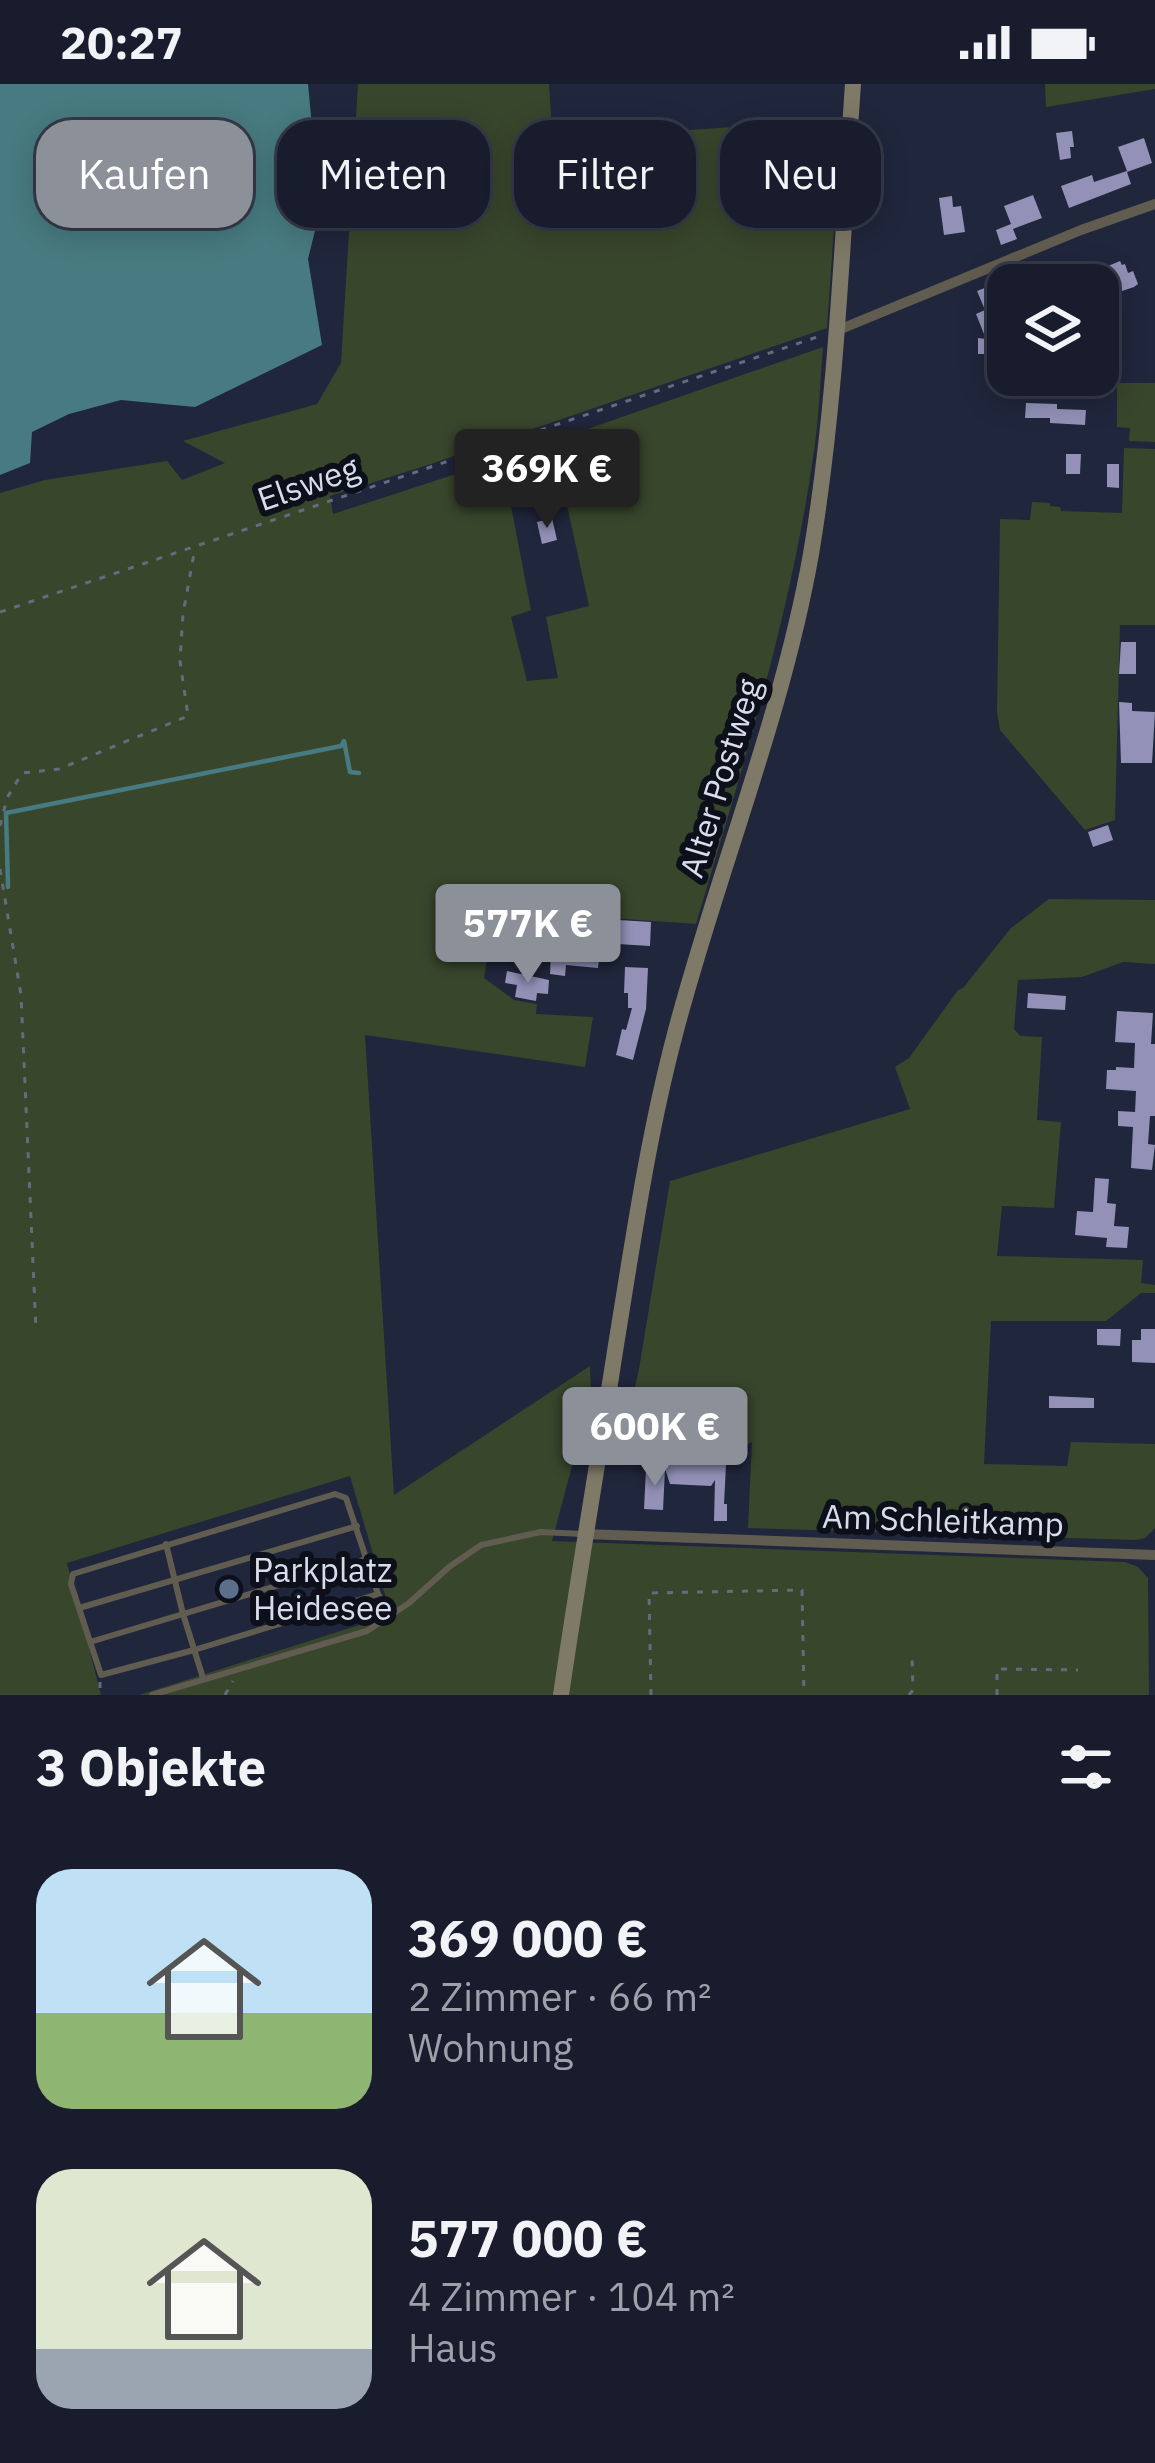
<!DOCTYPE html>
<html lang="de">
<meta charset="utf-8">
<style>
:root{--surface:#181c2d;--page:#212535;--text:#f1f3f6;--muted:#9fa1aa;--line:#363a49;--accent:#8c9099}
body{margin:0;font-family:"IBM Plex Sans",sans-serif;background:var(--page);color:var(--text);height:100vh;display:flex;flex-direction:column;font-size:45px;white-space:nowrap}
*{box-sizing:border-box;margin:0}
p{font-size:39px;color:var(--muted)}
.icon{flex:none;width:66px;height:66px;fill:none;stroke:currentColor;stroke-width:2;stroke-linecap:round;stroke-linejoin:round}
.map{position:relative;height:1611px;overflow:hidden}
.sheet{display:flex;flex-direction:column;background:var(--surface);flex:1}
.sheet>*{flex:none}
.hud{position:absolute;left:36px;top:36px;width:1083px;height:108px;display:flex;gap:24px}
.tools{position:absolute;left:987px;top:180px;display:grid;gap:24px}
.tools a{display:grid;place-items:center;width:132px;height:132px;border-radius:24px;background:var(--surface);box-shadow:0 6px 30px #0003,0 0 0 3px var(--line);font-size:60px}
.price{position:absolute;translate:-50% -102px;padding:0 27px;border-radius:12px;background:var(--accent);color:#fff;font-size:39px;line-height:78px;filter:drop-shadow(0 3px 6px #0008)}
.price::after{content:'';position:absolute;left:50%;top:72px;width:36px;height:27px;margin-left:-18px;background:inherit;clip-path:polygon(0 0,100% 0,50% 100%)}
.price.on{background:#222;color:#fff}
ul{padding:0;list-style:none}
li{display:flex;align-items:center;gap:36px;height:300px;padding:0 36px}
li span{display:grid;place-items:center;flex:none;width:336px;height:240px;border-radius:36px;color:#555}
li>.icon{margin-inline-start:auto}
span .icon{width:144px;height:144px;fill:#fffc;stroke-width:1}
li b{font-size:51px}
h2{display:flex;justify-content:space-between;align-items:center;height:144px;padding:0 36px;font-size:51px}
.chip{padding:0 42px;border-radius:36px;background:var(--surface);box-shadow:0 6px 30px #0003,0 0 0 3px var(--line);font-size:42px;line-height:108px}
.chip.on{background:var(--accent);color:#fff}
.status{display:flex;justify-content:space-between;align-items:center;height:84px;padding:0 60px;background:var(--surface);direction:ltr}
.status svg{height:33px;fill:currentColor}
.map>svg:first-child{display:block}
.green{fill:#38462c}
.water{fill:#477b81}
.lines{fill:none;stroke-linecap:round;stroke-linejoin:round}
.stream{stroke:#477b81;stroke-width:4.5}
.building{fill:#9391b7}
.path{stroke:#656b7e;stroke-width:3;stroke-dasharray:6 9;stroke-linecap:butt}
.service{stroke:#605c50;stroke-width:6}
.minor{stroke:#605c50;stroke-width:10}
.secondary{stroke:#7f7967;stroke-width:16}
.service-dot{fill:#5c6f8a;stroke:#0d101a;stroke-width:4.5}
.labels{text-anchor:middle;stroke-width:12;stroke-linejoin:round;paint-order:stroke}
.street-label{font-size:33px;fill:#d8ddec;stroke:#0d101a}
.poi-label{font-size:33px;fill:#d8ddec;stroke:#0d101a;text-anchor:start}
</style>
<div class="status"><b>20:27</b><svg viewBox="0 0 49 12"><path d="M0 12V9h3v3zM5 12V6h3v6zM10 12V3h3v9zM15 12V0h3v12zM26 1h20v11H26zM47 4h2v5h-2z"/></svg></div>
<div class="map">
<svg width="1155" height="1611" viewBox="0 0 1155 1611">
<rect width="100%" height="100%" fill="#20263c"/>
<!-- green -->
<g class="green">
<path d="M 358,0 L 549,0 L 552,48 L 667,37 L 668,44 L 674,47 L 765,41 L 784,44 L 839,72 L 827,244 L 431,380 L 330,412 L 333,430 L 502,375 L 531,526 L 511,533 L 527,597 L 558,594 L 546,533 L 589,522 L 553,357 L 823,263 C 820,300 819,337 813,374 C 790,533 742,686 696,840 L 582,832 L 567,844 L 493,837 L 484,894 L 514,916 L 537,920 L 536,930 L 593,933 L 585,983 L 365,951 L 394,1411 L 590,1282 L 591,1311 L 552,1457 L 1125,1478 L 1138,1483 L 1148,1494 L 1149,1611 L 139,1611 L 391,1531 L 350,1392 L 67,1479 L 101,1611 L 0,1611 L 0,409 L 45,396 L 167,377 L 182,396 L 225,379 L 183,357 L 317,320 L 341,279 Z"/>
<polygon points="1045,0 1155,0 1155,5 1046,23"/>
<polygon points="1117,299 1155,299 1155,358 1129,357 1130,344 1117,343"/>
<polygon points="1124,364 1155,365 1155,541 1120,541 1115,736 1085,746 1000,646 997,629 1000,435 1030,436 1032,418 1050,419 1050,422 1060,423 1061,427 1122,429"/>
<polygon points="1049,815 1155,816 1155,880 1123,878 1082,893 1018,896 1014,945 1020,952 1042,953 1037,1036 1061,1038 1054,1124 1002,1122 997,1172 1143,1176 1141,1199 1155,1201 1155,1209 1141,1209 1106,1237 991,1237 984,1380 1067,1382 1071,1358 1155,1360 1155,1444 1145,1454 1136,1456 748,1444 752,1358 713,1374 620,1370 639,1285 670,1097 910,1025 895,983 909,974 958,906 963,904 1011,844"/>
</g>
<!-- water -->
<polygon class="water" points="0,0 308,0 320,127 308,175 322,261 195,323 121,316 69,330 32,348 30,379 0,391"/>
<g class="lines">
<!-- stream -->
<polyline class="stream" points="8,803 6,729 341,662 344,657 350,688 359,689"/>
</g>
<!-- building -->
<g class="building">
<polygon points="1072,47 1074,63 1070,63 1071,74 1060,76 1056,49"/>
<polygon points="1144,54 1152,79 1127,88 1131,100 1069,124 1061,102 1092,91 1094,98 1127,87 1118,63"/>
<polygon points="1033,111 1042,134 1013,145 1017,155 1001,161 996,146 1011,140 1004,122"/>
<polygon points="952,112 953,123 961,122 965,148 944,151 939,114"/>
<polygon points="1120,177 1122,181 1125,180 1128,189 1133,187 1138,200 1134,203 1098,215 1098,201 1071,201 1109,186 1108,182"/>
<polygon points="992,201 1000,221 993,224 1003,246 1003,270 978,270 978,254 986,255 976,230 985,226 977,207"/>
<polygon points="1026,319 1057,320 1057,325 1086,326 1085,341 1050,339 1050,334 1025,334"/>
<polygon points="1066,370 1081,370 1080,390 1066,390"/>
<polygon points="1107,380 1119,380 1119,404 1107,403"/>
<polygon points="552,434 557,456 542,460 537,438"/>
<polygon points="1121,558 1136,558 1136,590 1119,590"/>
<polygon points="1119,618 1132,619 1132,627 1155,628 1152,679 1121,679"/>
<polygon points="1108,741 1113,756 1093,763 1088,748"/>
<polygon points="603,835 651,838 650,862 601,859"/>
<polygon points="514,843 558,846 556,863 513,860"/>
<polygon points="577,864 600,866 598,884 566,881 565,892 550,890 551,867 577,870"/>
<polygon points="625,883 648,884 646,925 633,976 616,971 622,945 626,946 632,924 628,924 628,909 624,909"/>
<polygon points="507,887 549,896 548,910 537,909 536,917 515,913 517,901 505,899"/>
<polygon points="1028,909 1066,912 1065,926 1027,924"/>
<polygon points="1117,927 1153,929 1151,960 1155,960 1155,1032 1150,1032 1148,1060 1155,1061 1152,1086 1131,1084 1133,1043 1118,1042 1118,1027 1135,1028 1136,1007 1106,1005 1107,986 1116,986 1116,983 1134,984 1135,959 1115,958"/>
<polygon points="1095,1094 1109,1095 1107,1119 1116,1120 1114,1142 1129,1143 1127,1164 1106,1163 1107,1154 1075,1151 1077,1127 1093,1128"/>
<polygon points="1097,1245 1121,1245 1120,1262 1097,1261"/>
<polygon points="1141,1245 1155,1245 1155,1279 1132,1278 1132,1256 1141,1256"/>
<polygon points="1049,1312 1094,1314 1094,1324 1049,1324"/>
<polygon points="665,1373 682,1374 682,1379 726,1381 724,1420 727,1420 727,1437 714,1437 715,1396 711,1402 670,1400 665,1385"/>
<polygon points="646,1385 665,1385 663,1426 644,1425"/>
</g>
<g class="lines">
<!-- path -->
<g class="path">
<polyline points="0,528 823,251"/>
<polyline points="0,742 7,714 22,689 59,685 188,632 180,577 183,530 195,464"/>
<polyline points="0,785 21,911 36,1246"/>
<polyline points="100,1598 100,1611"/>
<polyline points="225,1611 233,1597"/>
<polyline points="651,1611 649,1509 802,1506 804,1611"/>
<polyline points="909,1611 913,1606 912,1571"/>
<polyline points="997,1611 997,1585 1078,1586"/>
</g>
<!-- service -->
<g class="service">
<polyline points="166,1460 183,1530 203,1594"/>
<polyline points="378,1510 194,1566 101,1591 71,1500 73,1490 335,1410 346,1414 378,1510 391,1532"/>
<polyline points="79,1524 357,1442"/>
<polyline points="90,1558 366,1475"/>
<polyline points="152,1611 367,1547 409,1519 449,1483 481,1461 541,1448 583,1450"/>
</g>
<!-- minor -->
<g class="minor">
<polyline points="836,247 1081,146 1155,120"/>
<polyline points="584,1450 1155,1471"/>
</g>
<!-- secondary -->
<path class="secondary" d="M 561,1611 C 578,1494 598,1378 616,1261 C 633,1157 648,1052 675,950 C 717,789 782,634 811,470 C 837,315 842,156 853,0"/>
</g>
<!-- markers -->
<circle class="service-dot" cx="229" cy="1505" r="12"/>
<g class="labels">
<!-- street labels -->
<g class="street-label">
<text transform="translate(308 399) rotate(-19)" y="12">Elsweg</text>
<text transform="translate(720 694) rotate(-73)" y="12">Alter Postweg</text>
<text transform="translate(943 1436) rotate(2)" y="12">Am Schleitkamp</text>
</g>
<!-- poi labels -->
<g class="poi-label">
<text x="253" y="1498">Parkplatz<tspan x="253" dy="38">Heidesee</tspan></text>
</g>
</g>
</svg>
<div class="tools">
<a><svg class="icon" aria-label="layers" viewBox="0 0 24 24"><path d="M12 4l9 5-9 5-9-5zM3 14l9 5 9-5"/></svg></a>
</div>
<b class="price on" style="left:547px;top:447px">369K €</b>
<b class="price" style="left:528px;top:902px">577K €</b>
<b class="price" style="left:655px;top:1405px">600K €</b>
<div class="hud">
<a class="chip on">Kaufen</a>
<a class="chip">Mieten</a>
<a class="chip">Filter</a>
<a class="chip">Neu</a>
</div>
</div>
<section class="sheet">
<h2>3 Objekte<svg class="icon" aria-label="filters" viewBox="0 0 24 24"><path d="M4 7h16M4 17h16"/><circle cx="9" cy="7" r="2"/><circle cx="15" cy="17" r="2"/></svg></h2>
<ul>
<li><span style="background:linear-gradient(#bfe0f5 60%,#8fb573 0)"><svg class="icon" aria-label="home" viewBox="0 0 24 24"><path d="M3 11l9-7 9 7M6 9v11h12V9"/></svg></span><div><b>369 000 €</b><p>2 Zimmer · 66 m²</p><p>Wohnung</p></div></li>
<li><span style="background:linear-gradient(#dfe7d0 75%,#9aa5b1 0)"><svg class="icon" aria-label="home" viewBox="0 0 24 24"><path d="M3 11l9-7 9 7M6 9v11h12V9"/></svg></span><div><b>577 000 €</b><p>4 Zimmer · 104 m²</p><p>Haus</p></div></li>
</ul>
</section>
